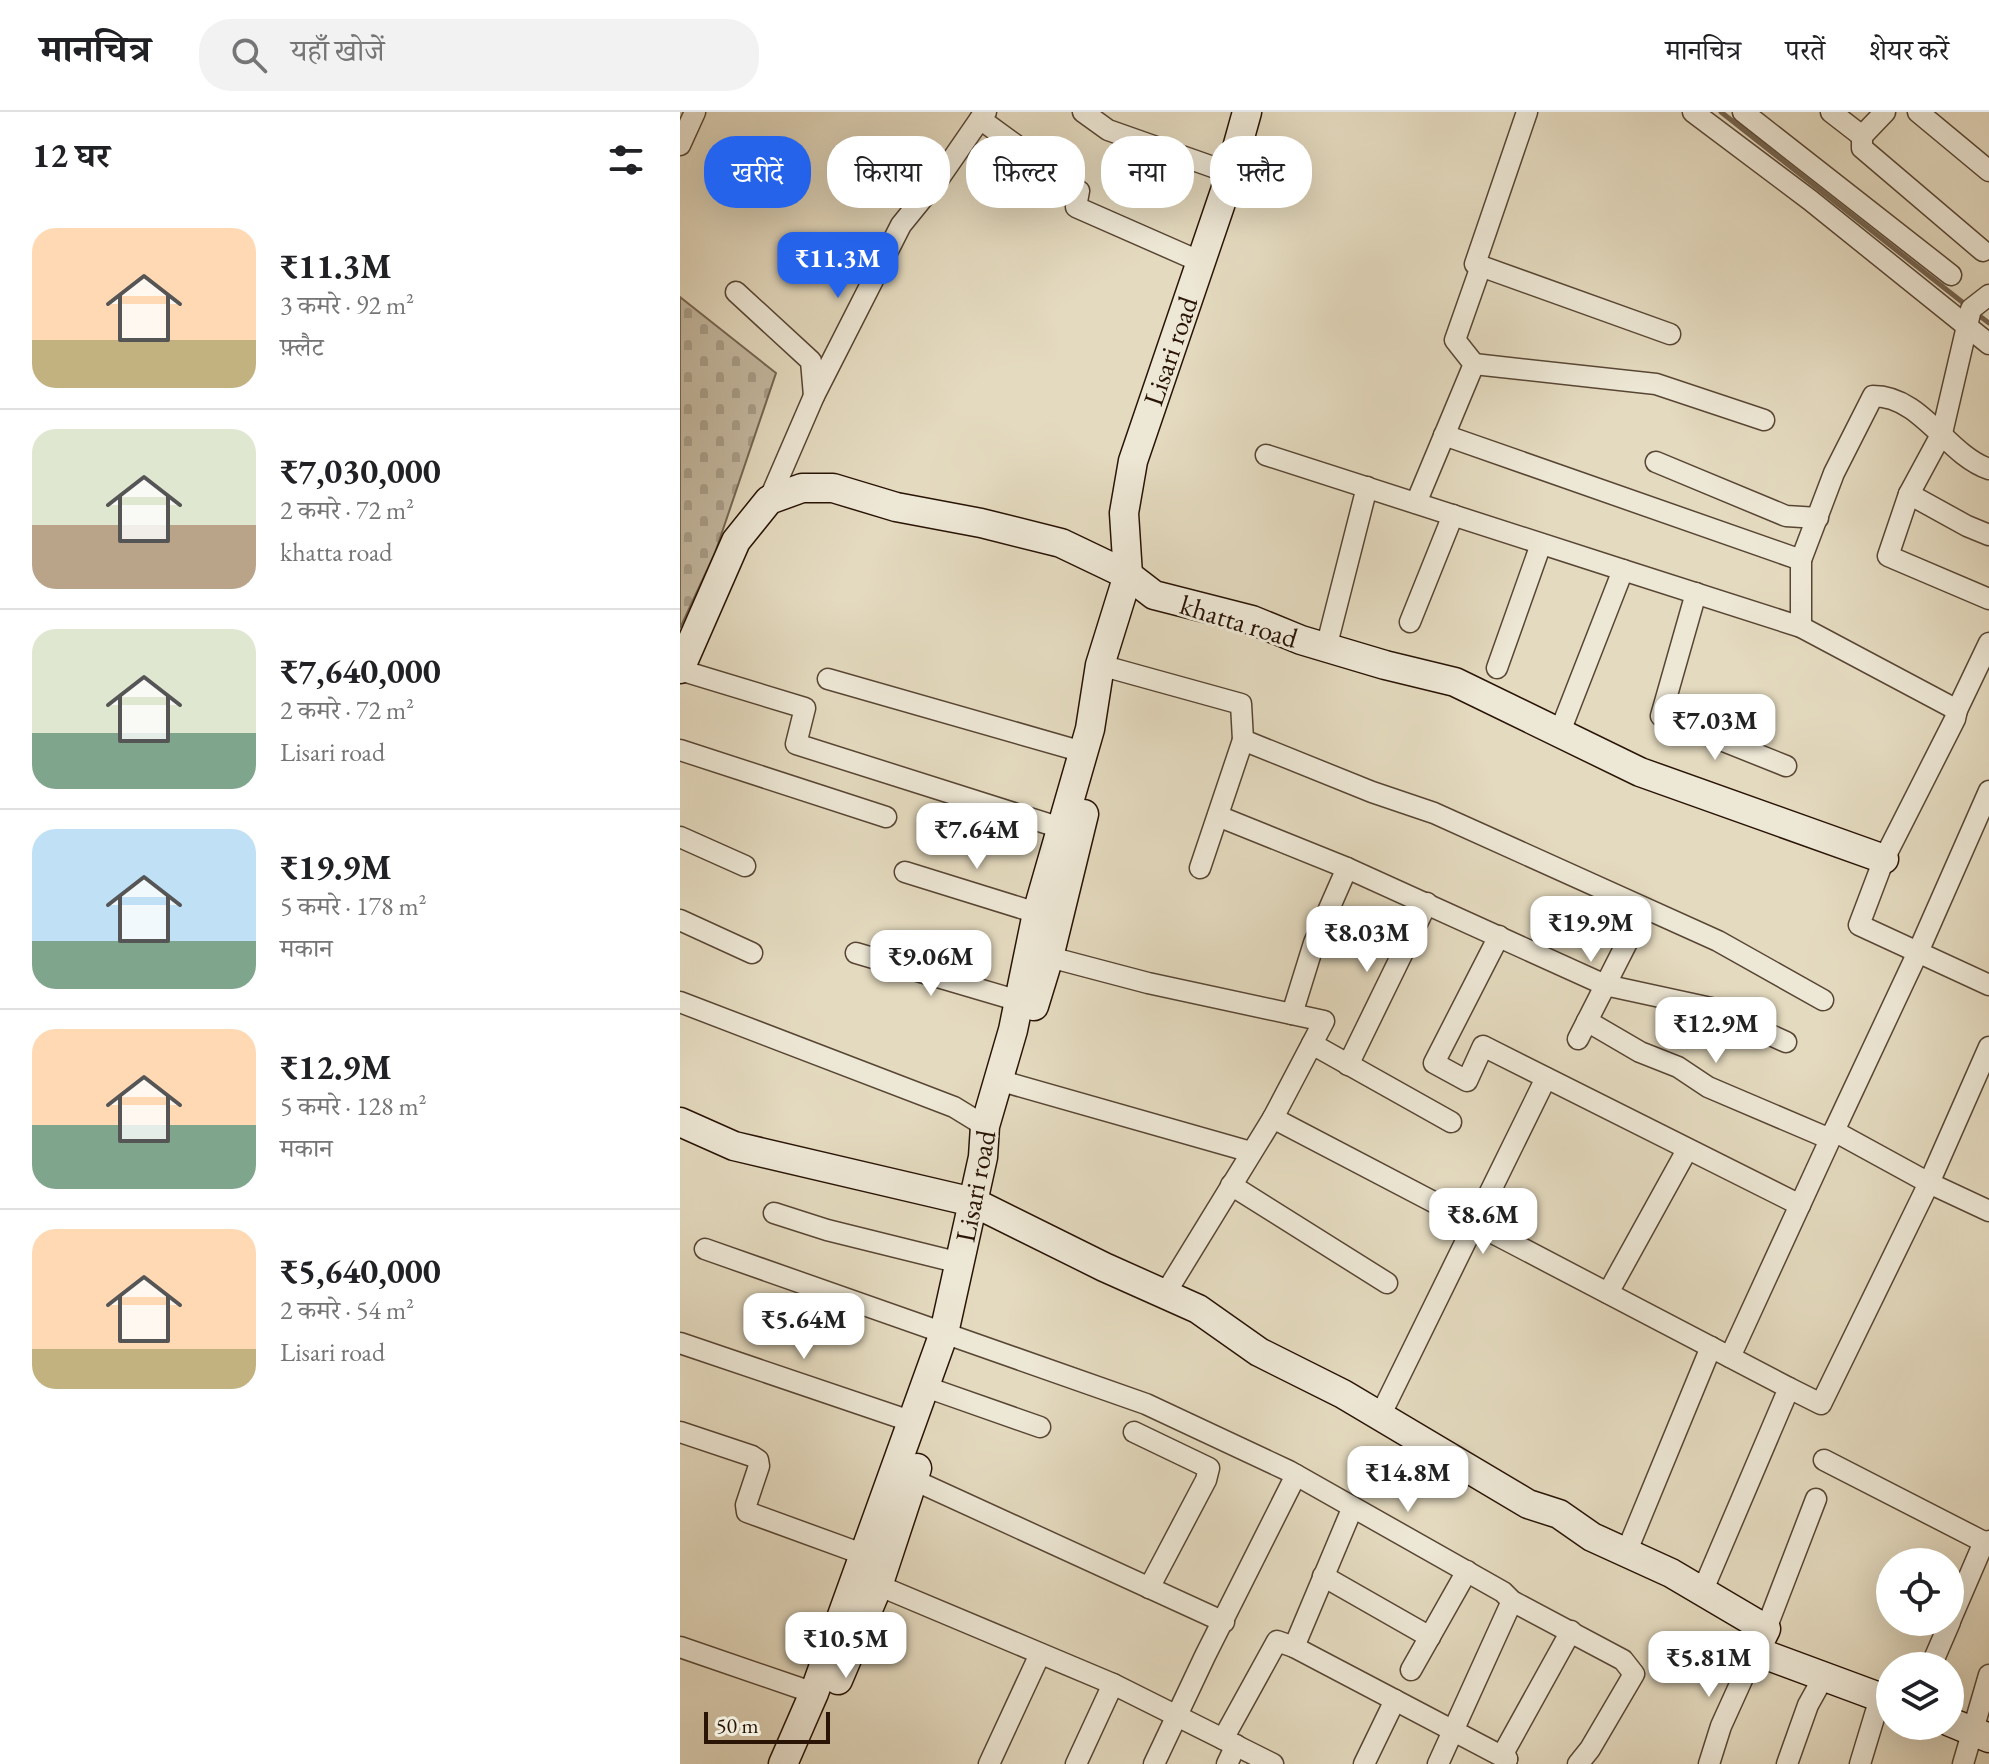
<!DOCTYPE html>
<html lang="hi">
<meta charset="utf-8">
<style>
:root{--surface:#fff;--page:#f2f2f2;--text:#202124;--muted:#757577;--line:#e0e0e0;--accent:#2563eb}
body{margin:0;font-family:"EB Garamond","Noto Serif Devanagari",serif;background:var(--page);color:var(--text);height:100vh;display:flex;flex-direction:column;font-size:30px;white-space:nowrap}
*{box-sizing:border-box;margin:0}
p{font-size:26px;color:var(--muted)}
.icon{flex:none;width:44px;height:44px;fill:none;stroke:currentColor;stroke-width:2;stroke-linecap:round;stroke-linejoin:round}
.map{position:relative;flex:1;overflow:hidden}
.details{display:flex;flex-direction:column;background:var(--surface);width:680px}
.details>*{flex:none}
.top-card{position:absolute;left:24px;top:24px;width:760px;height:72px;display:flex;gap:16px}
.fabs{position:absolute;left:1196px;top:1436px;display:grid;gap:16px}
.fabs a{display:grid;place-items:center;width:88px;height:88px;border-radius:50%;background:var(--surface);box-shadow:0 8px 32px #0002;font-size:40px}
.scale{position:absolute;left:24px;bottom:20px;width:126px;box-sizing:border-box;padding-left:8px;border:4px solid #291406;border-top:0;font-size:22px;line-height:28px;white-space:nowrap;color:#291406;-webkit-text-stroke:6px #ede7d5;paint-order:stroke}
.price{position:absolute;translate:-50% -68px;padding:0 18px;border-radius:16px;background:#fff;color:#222;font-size:26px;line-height:52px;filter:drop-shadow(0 2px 4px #0008)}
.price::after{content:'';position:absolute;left:50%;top:48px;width:24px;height:18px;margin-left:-12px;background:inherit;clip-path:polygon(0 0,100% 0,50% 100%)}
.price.active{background:var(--accent);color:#fff}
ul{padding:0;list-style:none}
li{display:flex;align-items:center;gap:24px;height:200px;padding:0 32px}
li+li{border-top:2px solid var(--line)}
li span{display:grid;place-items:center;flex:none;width:224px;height:160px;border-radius:24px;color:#555}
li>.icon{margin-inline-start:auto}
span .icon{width:96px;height:96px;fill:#fffc;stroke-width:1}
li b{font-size:34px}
h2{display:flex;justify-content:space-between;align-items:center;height:96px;padding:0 32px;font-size:34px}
.pill{padding:0 28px;border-radius:32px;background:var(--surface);box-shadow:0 8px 32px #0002;font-size:28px;line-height:72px}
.pill.active{background:var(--accent);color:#fff}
header{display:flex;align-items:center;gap:48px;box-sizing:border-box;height:112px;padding:0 40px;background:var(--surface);border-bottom:2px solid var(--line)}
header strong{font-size:38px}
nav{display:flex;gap:44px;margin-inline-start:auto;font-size:28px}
.search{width:560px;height:72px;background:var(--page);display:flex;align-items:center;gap:20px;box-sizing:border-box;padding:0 28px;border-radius:32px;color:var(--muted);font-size:30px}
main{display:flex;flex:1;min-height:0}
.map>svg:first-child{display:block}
.cemetery{fill:url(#cemetery-stones);stroke:#766653;stroke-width:2}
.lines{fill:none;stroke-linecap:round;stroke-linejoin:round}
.stream{stroke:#73634f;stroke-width:5}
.street-casing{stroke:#584634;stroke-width:23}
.secondary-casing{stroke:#291406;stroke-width:31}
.street{stroke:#ede7d5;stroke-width:20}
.secondary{stroke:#ede7d5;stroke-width:28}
.labels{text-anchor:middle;stroke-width:6;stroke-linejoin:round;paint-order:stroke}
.street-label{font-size:28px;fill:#291406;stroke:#ede7d5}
</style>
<header>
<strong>मानचित्र</strong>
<div class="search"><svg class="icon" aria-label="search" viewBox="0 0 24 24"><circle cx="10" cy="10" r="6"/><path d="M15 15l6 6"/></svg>यहाँ खोजें</div>
<nav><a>मानचित्र</a><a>परतें</a><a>शेयर करें</a></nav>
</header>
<main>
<section class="details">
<h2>12 घर<svg class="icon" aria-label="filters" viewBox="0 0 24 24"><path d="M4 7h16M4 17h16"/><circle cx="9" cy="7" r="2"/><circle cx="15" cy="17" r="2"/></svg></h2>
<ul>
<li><span style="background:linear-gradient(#ffd9b3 70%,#c2b280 0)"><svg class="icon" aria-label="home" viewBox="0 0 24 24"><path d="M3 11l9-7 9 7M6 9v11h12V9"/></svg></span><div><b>₹11.3M</b><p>3 कमरे · 92 m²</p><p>फ़्लैट</p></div></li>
<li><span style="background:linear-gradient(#dfe7d0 60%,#b9a48a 0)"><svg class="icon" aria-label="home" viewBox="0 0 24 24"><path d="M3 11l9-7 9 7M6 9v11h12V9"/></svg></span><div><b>₹7,030,000</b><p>2 कमरे · 72 m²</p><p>khatta road</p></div></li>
<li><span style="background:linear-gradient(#dfe7d0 65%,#7fa58c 0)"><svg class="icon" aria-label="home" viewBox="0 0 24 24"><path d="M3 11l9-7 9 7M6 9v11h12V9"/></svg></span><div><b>₹7,640,000</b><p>2 कमरे · 72 m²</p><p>Lisari road</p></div></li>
<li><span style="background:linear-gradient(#bfe0f5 70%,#7fa58c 0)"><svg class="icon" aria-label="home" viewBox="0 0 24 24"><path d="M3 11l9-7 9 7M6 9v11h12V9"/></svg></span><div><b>₹19.9M</b><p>5 कमरे · 178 m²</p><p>मकान</p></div></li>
<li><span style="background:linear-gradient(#ffd9b3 60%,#7fa58c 0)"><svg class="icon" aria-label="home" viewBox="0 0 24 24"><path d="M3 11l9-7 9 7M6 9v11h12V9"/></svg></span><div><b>₹12.9M</b><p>5 कमरे · 128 m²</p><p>मकान</p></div></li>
<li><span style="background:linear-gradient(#ffd9b3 75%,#c2b280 0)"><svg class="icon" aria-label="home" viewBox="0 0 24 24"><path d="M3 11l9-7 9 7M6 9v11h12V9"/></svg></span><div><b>₹5,640,000</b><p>2 कमरे · 54 m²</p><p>Lisari road</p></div></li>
</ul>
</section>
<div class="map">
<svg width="1309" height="1652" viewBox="0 0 1309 1652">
<defs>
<pattern id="cemetery-stones" width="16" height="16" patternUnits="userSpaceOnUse" patternTransform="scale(2)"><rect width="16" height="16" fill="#c4b8a0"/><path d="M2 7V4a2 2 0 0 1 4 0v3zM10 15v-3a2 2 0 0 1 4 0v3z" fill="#a89d88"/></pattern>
</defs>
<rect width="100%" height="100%" fill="#e4dabf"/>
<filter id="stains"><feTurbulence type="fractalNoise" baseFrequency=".0025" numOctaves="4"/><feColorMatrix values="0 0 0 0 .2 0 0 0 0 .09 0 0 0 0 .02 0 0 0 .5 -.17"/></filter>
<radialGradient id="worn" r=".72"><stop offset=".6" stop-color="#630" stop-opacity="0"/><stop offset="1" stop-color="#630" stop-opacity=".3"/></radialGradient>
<!-- cemetery -->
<polygon class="cemetery" points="0,185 96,261 35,441 0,516"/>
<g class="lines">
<!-- stream -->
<g class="stream">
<polyline points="1041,0 1286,193"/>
<polyline points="1297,202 1309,211"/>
</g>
<!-- street casing -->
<g class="street-casing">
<g id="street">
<polyline points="306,0 300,7 399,79 396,95 521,150"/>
<polyline points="403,0 428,18 550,61"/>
<polyline points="847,0 795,152 990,222"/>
<polyline points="1013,0 1130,88 1309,232"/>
<polyline points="1063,0 1271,163"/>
<polyline points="1151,0 1182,24"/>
<polyline points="1205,0 1182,24 1182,36 1303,139"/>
<polyline points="1238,0 1309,59"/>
<polyline points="0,33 15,0"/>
<polyline points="56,180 131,249 134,284"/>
<polyline points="1309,183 1291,197 1262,321 1229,382 1208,444 1309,487"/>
<polyline points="794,252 976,272 1084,308"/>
<polyline points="764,323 1121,448"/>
<polyline points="586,343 943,458 879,622"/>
<polyline points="976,350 1106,404 1138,406"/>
<polyline points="1229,382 1287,414 1309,423"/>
<polyline points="89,388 134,284 221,113 260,65 300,7"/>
<polyline points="736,391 794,252 775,228 801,154"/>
<polyline points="943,458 1121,515 1277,598"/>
<polyline points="1016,481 981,604 1106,654"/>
<polyline points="730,510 773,403"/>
<path d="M 1121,515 L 1121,448 L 1154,361 L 1193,284 C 1242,284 1267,343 1309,357"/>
<polyline points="1309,531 1277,598 1275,607 1204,747 1179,813 1309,873"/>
<polyline points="646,536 687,375"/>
<polyline points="420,553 561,592 563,628"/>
<polyline points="817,556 861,432"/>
<polyline points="0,558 125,596 116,632 381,716"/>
<polyline points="148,567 403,640"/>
<polyline points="0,638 206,705"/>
<polyline points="538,704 667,756"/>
<polyline points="0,725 65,754"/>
<polyline points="520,756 563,628 692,680 754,701 1038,829 1143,888"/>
<polyline points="225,760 357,801"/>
<polyline points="0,808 72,841"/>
<polyline points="819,824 754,951 787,969 803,934 1120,1093"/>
<polyline points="176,841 339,889"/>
<polyline points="358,842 468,871 644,909 593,1006 1109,1276 1022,1480"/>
<polyline points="0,890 274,995 305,1014"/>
<polyline points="612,902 634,831 667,756 925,873 1031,896 1106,930"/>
<polyline points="907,909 960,940 998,955 1028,975 1150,1027"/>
<polyline points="898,927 964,797"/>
<polyline points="632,932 771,1010"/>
<polyline points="1309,935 1249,1071 1309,1099"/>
<polyline points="668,953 747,791"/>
<polyline points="318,968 571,1040"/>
<polyline points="1154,1019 1238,840 1309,679"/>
<polyline points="551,1073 707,1171"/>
<polyline points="94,1101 147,1118 280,1151"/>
<polyline points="25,1137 466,1292 609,1359 823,1480 832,1489 943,1548 954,1562 910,1637 898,1652"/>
<polyline points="928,1181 1007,1038"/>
<polyline points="485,1182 593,1006"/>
<polyline points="0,1231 233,1310"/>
<polyline points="1050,1245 1154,1019 1249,1071 1141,1292 1109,1276"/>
<polyline points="246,1275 360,1315"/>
<polyline points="700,1304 866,966"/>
<polyline points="0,1320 72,1344 78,1348 79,1354 66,1393 67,1400 185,1443"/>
<polyline points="454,1320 529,1356 526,1368 469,1476"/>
<polyline points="1144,1348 1304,1430 1309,1429"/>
<polyline points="223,1363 544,1510"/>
<polyline points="672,1397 614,1535 827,1647 825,1652"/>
<polyline points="946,1441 1031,1235"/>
<polyline points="643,1464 750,1525"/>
<polyline points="188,1469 433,1572 593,1652"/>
<polyline points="1270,1509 1304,1430"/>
<polyline points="1086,1517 1136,1387"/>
<polyline points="0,1535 134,1581"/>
<polyline points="1251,1554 1270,1510"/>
<polyline points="731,1558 787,1459"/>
<polyline points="543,1627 597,1529 614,1535"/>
<polyline points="827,1647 824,1640 891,1519"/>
<polyline points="309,1652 360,1542"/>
<polyline points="396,1652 433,1572"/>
<polyline points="474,1652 525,1544 616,1363"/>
<polyline points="547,1652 556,1633"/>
<polyline points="684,1652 715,1588"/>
<polyline points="758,1652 832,1489"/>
<polyline points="1029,1652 1041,1614 1075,1539"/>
<polyline points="1107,1652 1128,1593 1143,1566"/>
<polyline points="1180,1652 1200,1586"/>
<polyline points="1283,1652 1309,1563"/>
</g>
</g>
<!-- secondary casing -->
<g class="secondary-casing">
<g id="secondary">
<polyline points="0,557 56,429 89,388 122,376 153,376 216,395 301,411 381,431 448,463 474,483 572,508 621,528 705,553 775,570 960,660 1204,747"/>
<polyline points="354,894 369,845 404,702"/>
<polyline points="0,1010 54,1034 293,1090 424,1155 518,1197 579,1240 663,1282 848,1392 879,1402 912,1425 991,1461 1086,1517 1075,1539 1210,1589"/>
<polyline points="158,1568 198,1474 237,1356"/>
<polyline points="1270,1610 1309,1626"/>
<polyline points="103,1652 134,1581 264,1221 303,1045 305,1014 333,918 357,801 410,617 420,553 448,463 444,401 453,349 545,79 567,0"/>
</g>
</g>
<!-- street -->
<use href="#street" class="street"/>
<!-- secondary -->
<use href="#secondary" class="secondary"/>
</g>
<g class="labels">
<!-- street labels -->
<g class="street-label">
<text transform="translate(490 239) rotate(-71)" y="10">Lisari road</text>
<text transform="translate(559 509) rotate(17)" y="10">khatta road</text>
<text transform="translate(295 1074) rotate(-79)" y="10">Lisari road</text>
</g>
</g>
<rect width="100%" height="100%" filter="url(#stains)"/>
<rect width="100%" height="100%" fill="url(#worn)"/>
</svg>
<div class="fabs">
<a><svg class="icon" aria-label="locate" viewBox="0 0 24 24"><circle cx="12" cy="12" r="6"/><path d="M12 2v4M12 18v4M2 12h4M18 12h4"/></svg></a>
<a><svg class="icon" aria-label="layers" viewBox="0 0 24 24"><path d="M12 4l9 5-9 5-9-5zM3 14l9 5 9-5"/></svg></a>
</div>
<div class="scale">50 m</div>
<b class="price active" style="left:158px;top:188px">₹11.3M</b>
<b class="price" style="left:1035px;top:650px">₹7.03M</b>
<b class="price" style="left:297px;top:759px">₹7.64M</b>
<b class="price" style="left:911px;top:852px">₹19.9M</b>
<b class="price" style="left:687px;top:862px">₹8.03M</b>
<b class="price" style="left:251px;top:886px">₹9.06M</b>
<b class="price" style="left:1036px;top:953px">₹12.9M</b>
<b class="price" style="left:803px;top:1144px">₹8.6M</b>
<b class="price" style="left:124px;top:1249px">₹5.64M</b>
<b class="price" style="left:728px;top:1402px">₹14.8M</b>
<b class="price" style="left:166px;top:1568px">₹10.5M</b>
<b class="price" style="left:1029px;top:1587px">₹5.81M</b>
<div class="top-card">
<a class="pill active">खरीदें</a>
<a class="pill">किराया</a>
<a class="pill">फ़िल्टर</a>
<a class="pill">नया</a>
<a class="pill">फ़्लैट</a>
</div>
</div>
</main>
